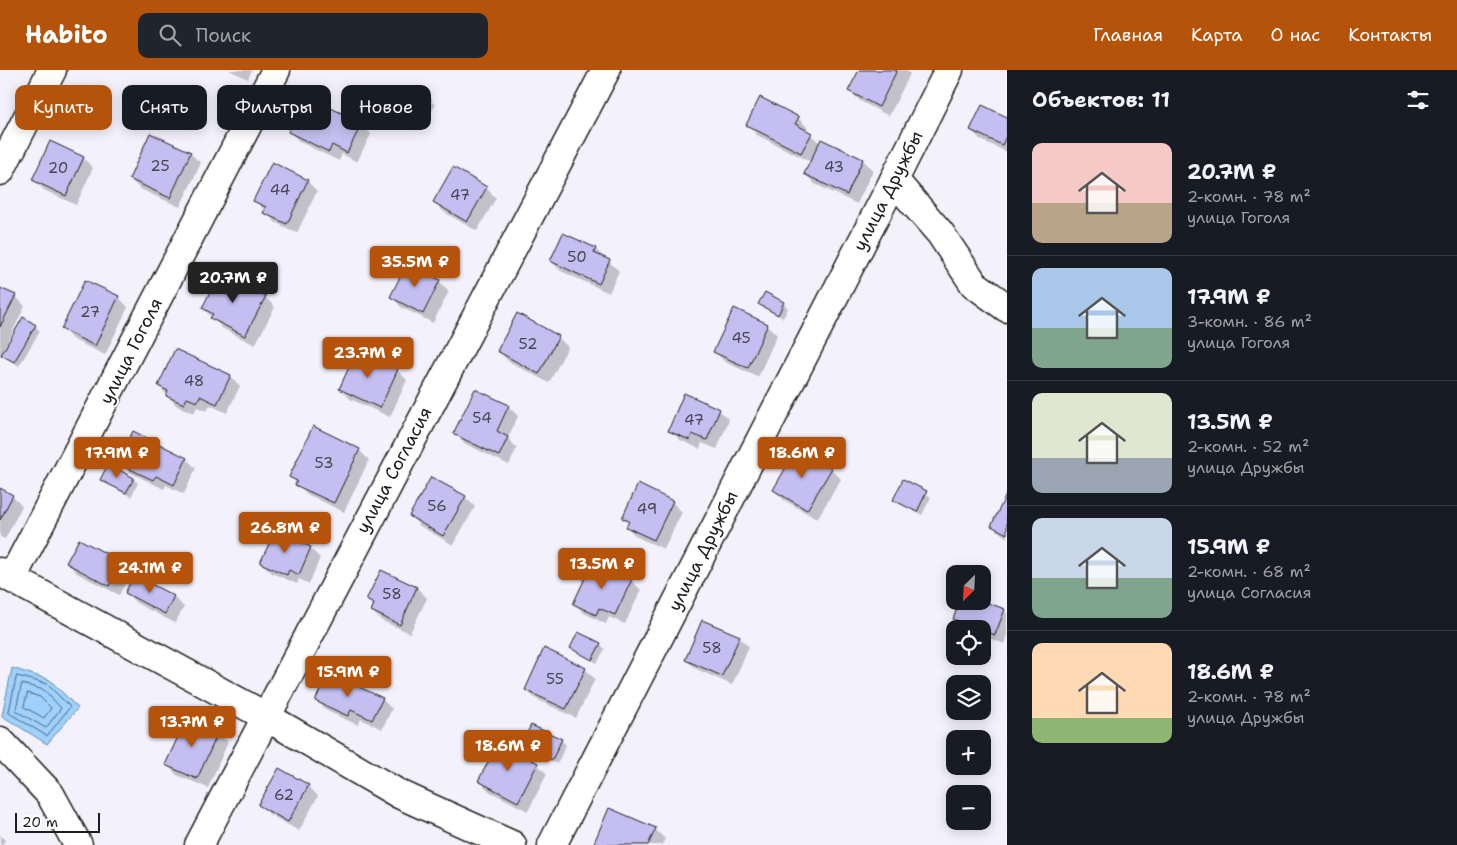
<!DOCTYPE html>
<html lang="ru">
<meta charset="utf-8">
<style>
:root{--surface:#171b24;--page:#20242c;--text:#f1f3f6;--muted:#9ea1a6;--line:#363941;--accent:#b45309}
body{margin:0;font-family:"Shantell Sans",sans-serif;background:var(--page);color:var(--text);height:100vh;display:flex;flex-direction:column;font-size:19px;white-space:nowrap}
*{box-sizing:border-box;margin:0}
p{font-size:16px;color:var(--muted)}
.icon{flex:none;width:28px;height:28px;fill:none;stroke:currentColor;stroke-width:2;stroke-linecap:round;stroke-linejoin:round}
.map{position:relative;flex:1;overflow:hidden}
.details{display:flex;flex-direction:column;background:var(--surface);width:450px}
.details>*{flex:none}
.banner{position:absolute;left:15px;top:15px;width:475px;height:45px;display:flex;gap:10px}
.needle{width:32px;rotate:204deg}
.tools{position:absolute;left:946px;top:495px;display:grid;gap:10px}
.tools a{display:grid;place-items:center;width:45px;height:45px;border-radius:10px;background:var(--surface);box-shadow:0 2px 12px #0003;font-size:25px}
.scale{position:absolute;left:15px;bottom:12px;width:85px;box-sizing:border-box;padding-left:5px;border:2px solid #1c1c1c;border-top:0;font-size:14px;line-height:18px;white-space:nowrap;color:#1c1c1c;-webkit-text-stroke:4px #fff;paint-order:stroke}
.price{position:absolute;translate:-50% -42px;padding:0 11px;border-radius:5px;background:var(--accent);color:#fff;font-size:16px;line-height:32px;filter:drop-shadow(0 1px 2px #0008)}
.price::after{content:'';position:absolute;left:50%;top:30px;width:15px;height:11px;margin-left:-8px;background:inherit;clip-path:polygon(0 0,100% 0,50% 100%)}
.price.active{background:#222;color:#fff}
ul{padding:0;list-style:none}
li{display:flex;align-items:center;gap:15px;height:125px;padding:0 25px}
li+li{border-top:1px solid var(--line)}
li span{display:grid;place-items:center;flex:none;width:140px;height:100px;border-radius:10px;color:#555}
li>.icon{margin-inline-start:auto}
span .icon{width:60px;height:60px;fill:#fffc;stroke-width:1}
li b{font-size:21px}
h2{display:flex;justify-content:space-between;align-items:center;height:60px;padding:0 25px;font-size:21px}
.chip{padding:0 18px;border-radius:10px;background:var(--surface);box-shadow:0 2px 12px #0003;font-size:18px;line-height:45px}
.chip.active{background:var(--accent);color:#fff}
header{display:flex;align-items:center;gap:30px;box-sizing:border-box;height:70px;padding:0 25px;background:var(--accent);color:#fff}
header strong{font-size:24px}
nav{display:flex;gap:28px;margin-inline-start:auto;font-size:18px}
.search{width:350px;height:45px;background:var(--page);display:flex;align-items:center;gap:12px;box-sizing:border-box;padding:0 18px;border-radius:10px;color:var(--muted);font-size:19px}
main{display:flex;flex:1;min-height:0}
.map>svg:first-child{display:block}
.water{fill:#9ed1fc;stroke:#6a89a2}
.shadow{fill:#0003}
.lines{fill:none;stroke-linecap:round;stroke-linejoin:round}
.shore{stroke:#506476;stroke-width:1}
.building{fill:#c5bff1;stroke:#1c1c1c}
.minor-casing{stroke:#1c1c1c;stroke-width:31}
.minor{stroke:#fff;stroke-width:28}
.labels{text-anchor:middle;stroke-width:4;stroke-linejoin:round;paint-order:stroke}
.number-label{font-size:15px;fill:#464551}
.street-label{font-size:18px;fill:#1c1c1c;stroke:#fff}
</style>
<header>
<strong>Habito</strong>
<div class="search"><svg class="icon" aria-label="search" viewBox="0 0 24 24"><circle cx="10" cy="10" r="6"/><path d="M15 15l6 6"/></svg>Поиск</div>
<nav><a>Главная</a><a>Карта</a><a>О нас</a><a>Контакты</a></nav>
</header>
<main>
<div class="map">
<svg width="1007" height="775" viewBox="0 0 1007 775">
<rect width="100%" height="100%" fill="#f3f2fc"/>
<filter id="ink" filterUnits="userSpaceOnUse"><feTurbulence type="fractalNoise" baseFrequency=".02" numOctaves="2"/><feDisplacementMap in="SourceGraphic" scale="10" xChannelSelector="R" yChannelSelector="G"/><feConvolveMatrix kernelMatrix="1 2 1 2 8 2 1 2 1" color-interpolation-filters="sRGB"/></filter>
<g filter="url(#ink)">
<!-- water -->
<polygon class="water" points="12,598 50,610 78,638 47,674 2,646"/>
<!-- shadow -->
<g class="shadow">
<polygon points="229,0 252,0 248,9"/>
<polygon points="861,0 906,0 910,4 889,46 860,31 850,21"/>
<polygon points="430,30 435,35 427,52 402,40 397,36"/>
<polygon points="798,48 808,58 806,61 820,73 822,71 863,90 873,100 857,134 815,114 805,104 811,92 757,65 748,55"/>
<polygon points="1007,48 1007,82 981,70 971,60"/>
<polygon points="361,54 371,64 357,92 342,84 339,91 300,72 290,62"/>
<polygon points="151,65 191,84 201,93 180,137 140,119 130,109"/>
<polygon points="83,88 93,98 76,135 44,120 34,110"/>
<polygon points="307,111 317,121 297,163 275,152 255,130"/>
<polygon points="486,118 496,128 477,161 444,142 434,132"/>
<polygon points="595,179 619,201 609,223 561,201 551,191"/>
<polygon points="439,211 449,221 433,253 401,237 392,227"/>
<polygon points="0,219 15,226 25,236 6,275 8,276 35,256 40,261 19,296 1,284 0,286"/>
<polygon points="118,227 128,237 105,285 72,269 63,259"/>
<polygon points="265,227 275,237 255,275 222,258 203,238"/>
<polygon points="783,233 788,238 783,248 759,234"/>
<polygon points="767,255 777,265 758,307 725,292 715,282"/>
<polygon points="558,267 568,277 549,313 508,291 499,281"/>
<polygon points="397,300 407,310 390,347 350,329 341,319"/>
<polygon points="230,306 240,316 227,343 210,335 207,341 197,337 194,343 177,336 159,316"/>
<polygon points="508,336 518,346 508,368 517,378 509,395 464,373 455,363"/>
<polygon points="719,340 729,350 717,379 702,373 700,379 680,370 670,360"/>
<polygon points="359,380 369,390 344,442 307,424 291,407"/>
<polygon points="186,389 196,398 184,424 166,415 164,419 129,402 119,392"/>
<polygon points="831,399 841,409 817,449 784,430 774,420"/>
<polygon points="133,409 138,413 131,427 102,410"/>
<polygon points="903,411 931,427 922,445 894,429"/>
<polygon points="0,420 12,426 22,436 5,469 0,467"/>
<polygon points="1007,425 1007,468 992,456"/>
<polygon points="465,427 475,437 453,475 420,456 410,446"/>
<polygon points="672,432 682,442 664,479 637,467 627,457 629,453 623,448"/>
<polygon points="275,463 310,478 320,488 309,514 299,509 297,514 272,503 262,493"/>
<polygon points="67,493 121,493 131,503 119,525 77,503"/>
<polygon points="381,502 417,518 427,528 410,563 382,551 372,541 374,537 368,530"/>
<polygon points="135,506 174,527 184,537 175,553 136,533 127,523"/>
<polygon points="631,510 641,520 625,554 609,547 606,554 584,543 575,534"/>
<polygon points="1004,540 1007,543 1007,568 1005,574 982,566 982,559 964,559 954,549"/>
<polygon points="739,567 749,577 732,615 696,599 686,589"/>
<polygon points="600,574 605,579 597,593 571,578"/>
<polygon points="585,599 595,609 576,648 536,629 526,620"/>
<polygon points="382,629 392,639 382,659 361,649 358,655 327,641 317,631"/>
<polygon points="187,649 218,662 228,672 208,718 177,705 167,695"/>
<polygon points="561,670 566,675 557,694 527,680 523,675"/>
<polygon points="537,694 547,704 528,741 489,721 480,711"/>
<polygon points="308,716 318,726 299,761 269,744 260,734"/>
<polygon points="655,759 665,769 662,775 595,775"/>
<polygon points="0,765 5,770 2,775 0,775"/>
</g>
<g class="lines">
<!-- shore -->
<g class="shore">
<polygon points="17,606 47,614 70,637 47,666 9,643"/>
<polygon points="22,614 44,620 61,638 46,658 16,641"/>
<polygon points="28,623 40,627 51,638 44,648 24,637"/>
</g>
</g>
<!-- building -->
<g class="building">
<polygon points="859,0 897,0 879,37 848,21"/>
<polygon points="404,18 431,29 422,48 396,36"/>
<polygon points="306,26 362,53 347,83 332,75 329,82 288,62"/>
<polygon points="760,27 799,47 795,54 812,63 801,83 746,55"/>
<polygon points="982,35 1007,47 1007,64 1002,75 970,60"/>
<polygon points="150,63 191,82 170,128 129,109"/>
<polygon points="821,69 863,89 847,125 804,104"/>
<polygon points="50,71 84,87 66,126 32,110"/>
<polygon points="272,92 308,110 287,154 263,143 266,137 253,131"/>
<polygon points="453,97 487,117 467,152 433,132"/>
<polygon points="563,163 596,178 594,183 610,190 599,214 550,191"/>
<polygon points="407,193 440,210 423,244 390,227"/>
<polygon points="220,202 266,226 245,266 210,248 213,244 202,238"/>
<polygon points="85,210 119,226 95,276 61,259"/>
<polygon points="0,218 16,225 0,257"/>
<polygon points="765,222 784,232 778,245 758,234"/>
<polygon points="734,238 768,254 748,298 713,282"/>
<polygon points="517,243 559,266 539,304 497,281"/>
<polygon points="23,247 36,255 14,292 1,285"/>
<polygon points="175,279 231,305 217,334 200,326 197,332 187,328 184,334 166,326 168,321 158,316"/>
<polygon points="357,280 398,299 380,338 339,319"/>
<polygon points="475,319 509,335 497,361 508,367 499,386 453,364"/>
<polygon points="684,323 720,339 707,370 692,364 690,370 668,361"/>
<polygon points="313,356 360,379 334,433 295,415 297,411 289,407"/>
<polygon points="133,361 187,388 174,415 156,406 153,410 117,393"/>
<polygon points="797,378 832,398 807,440 773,420"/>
<polygon points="108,394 134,408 126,423 100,410"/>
<polygon points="431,407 466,426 443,466 409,446"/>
<polygon points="903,409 927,421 917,442 893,430"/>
<polygon points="638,414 673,431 654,470 626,457 629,451 622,448"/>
<polygon points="0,418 13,425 0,450"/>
<polygon points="1007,423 1007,464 991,456"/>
<polygon points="275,461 311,477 299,505 289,500 287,505 260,493"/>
<polygon points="79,469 122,492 109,516 66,493"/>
<polygon points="593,491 632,509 615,545 599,538 596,545 573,534"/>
<polygon points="381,500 417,517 400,555 371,541 374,534 366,530"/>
<polygon points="134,505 174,526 165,544 125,523"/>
<polygon points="960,531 982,531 1005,539 995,565 953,549"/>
<polygon points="702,550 740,566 722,606 685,590"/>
<polygon points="578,562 601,573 592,590 570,578"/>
<polygon points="544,578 586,598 566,639 525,620"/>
<polygon points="328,603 383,628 372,650 351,640 348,646 315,631"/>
<polygon points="187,647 219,661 197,709 165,695"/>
<polygon points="531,655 562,669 552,690 521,675"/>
<polygon points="498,673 538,693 518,732 478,711"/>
<polygon points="279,698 309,715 288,752 258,735"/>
<polygon points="609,738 656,758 648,775 593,775"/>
</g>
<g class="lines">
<!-- minor casing -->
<g class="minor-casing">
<g id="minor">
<polyline points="0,101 52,0"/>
<polyline points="894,110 940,163 974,214 1007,238"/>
<polyline points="0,502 265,646 399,724 512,775"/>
<polyline points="12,508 276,0"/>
<polyline points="0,671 50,724 78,775"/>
<polyline points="199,775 606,0"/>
<polyline points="552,775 894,110 949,0"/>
</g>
</g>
<!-- minor -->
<use href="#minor" class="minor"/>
</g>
</g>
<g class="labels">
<!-- number labels -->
<g class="number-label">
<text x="160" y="101">25</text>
<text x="834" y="102">43</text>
<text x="58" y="103">20</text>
<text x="280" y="125">44</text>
<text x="460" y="130">47</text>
<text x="577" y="192">50</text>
<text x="90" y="247">27</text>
<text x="741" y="273">45</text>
<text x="528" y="279">52</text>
<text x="194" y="316">48</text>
<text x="482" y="353">54</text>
<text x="694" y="355">47</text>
<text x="324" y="398">53</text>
<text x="437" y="441">56</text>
<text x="647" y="444">49</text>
<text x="392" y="529">58</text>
<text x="712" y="583">58</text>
<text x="555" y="614">55</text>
<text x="284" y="730">62</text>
</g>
<!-- street labels -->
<g class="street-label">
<text transform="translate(888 121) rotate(-63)" y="6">улица Дружбы</text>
<text transform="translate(131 281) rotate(-63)" y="6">улица Гоголя</text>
<text transform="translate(394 400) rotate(-62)" y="6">улица Согласия</text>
<text transform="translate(703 481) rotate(-63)" y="6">улица Дружбы</text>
</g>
</g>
</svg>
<div class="tools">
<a><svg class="needle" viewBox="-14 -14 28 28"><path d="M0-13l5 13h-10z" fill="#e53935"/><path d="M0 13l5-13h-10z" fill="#9ea1a6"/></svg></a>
<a><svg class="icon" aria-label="locate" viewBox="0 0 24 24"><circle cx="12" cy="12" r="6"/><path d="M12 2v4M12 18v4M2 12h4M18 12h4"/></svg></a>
<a><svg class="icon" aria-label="layers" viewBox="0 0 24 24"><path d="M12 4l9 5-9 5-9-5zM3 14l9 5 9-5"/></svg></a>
<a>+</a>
<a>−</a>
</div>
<div class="scale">20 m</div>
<b class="price" style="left:415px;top:218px">35.5M ₽</b>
<b class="price active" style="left:233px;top:234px">20.7M ₽</b>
<b class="price" style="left:368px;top:309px">23.7M ₽</b>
<b class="price" style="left:117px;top:409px">17.9M ₽</b>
<b class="price" style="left:802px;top:409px">18.6M ₽</b>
<b class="price" style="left:285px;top:484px">26.8M ₽</b>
<b class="price" style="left:602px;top:520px">13.5M ₽</b>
<b class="price" style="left:150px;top:524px">24.1M ₽</b>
<b class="price" style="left:348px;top:628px">15.9M ₽</b>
<b class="price" style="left:192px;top:678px">13.7M ₽</b>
<b class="price" style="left:508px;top:702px">18.6M ₽</b>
<div class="banner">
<a class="chip active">Купить</a>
<a class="chip">Снять</a>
<a class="chip">Фильтры</a>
<a class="chip">Новое</a>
</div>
</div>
<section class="details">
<h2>Объектов: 11<svg class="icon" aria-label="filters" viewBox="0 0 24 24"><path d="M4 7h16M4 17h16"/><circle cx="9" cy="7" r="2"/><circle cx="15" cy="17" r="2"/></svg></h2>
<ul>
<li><span style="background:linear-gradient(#f6c9c9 60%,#b9a48a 0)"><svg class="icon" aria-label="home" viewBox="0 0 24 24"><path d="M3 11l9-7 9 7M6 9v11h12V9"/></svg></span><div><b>20.7M ₽</b><p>2-комн. · 78 m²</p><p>улица Гоголя</p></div></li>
<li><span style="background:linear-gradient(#a9c7e8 60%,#7fa58c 0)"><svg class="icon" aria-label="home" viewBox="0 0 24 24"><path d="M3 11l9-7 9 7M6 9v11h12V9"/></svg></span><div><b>17.9M ₽</b><p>3-комн. · 86 m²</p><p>улица Гоголя</p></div></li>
<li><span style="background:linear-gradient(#dfe7d0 65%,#9aa5b1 0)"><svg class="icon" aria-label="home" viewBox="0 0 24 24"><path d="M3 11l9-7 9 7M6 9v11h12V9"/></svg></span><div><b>13.5M ₽</b><p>2-комн. · 52 m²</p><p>улица Дружбы</p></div></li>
<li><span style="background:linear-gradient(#c9d6e8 60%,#7fa58c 0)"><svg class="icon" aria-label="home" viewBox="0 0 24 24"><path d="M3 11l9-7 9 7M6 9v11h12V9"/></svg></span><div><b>15.9M ₽</b><p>2-комн. · 68 m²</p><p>улица Согласия</p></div></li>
<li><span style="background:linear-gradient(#ffd9b3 75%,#8fb573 0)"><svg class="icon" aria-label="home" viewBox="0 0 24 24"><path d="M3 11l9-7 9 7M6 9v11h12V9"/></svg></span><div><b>18.6M ₽</b><p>2-комн. · 78 m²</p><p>улица Дружбы</p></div></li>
</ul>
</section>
</main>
